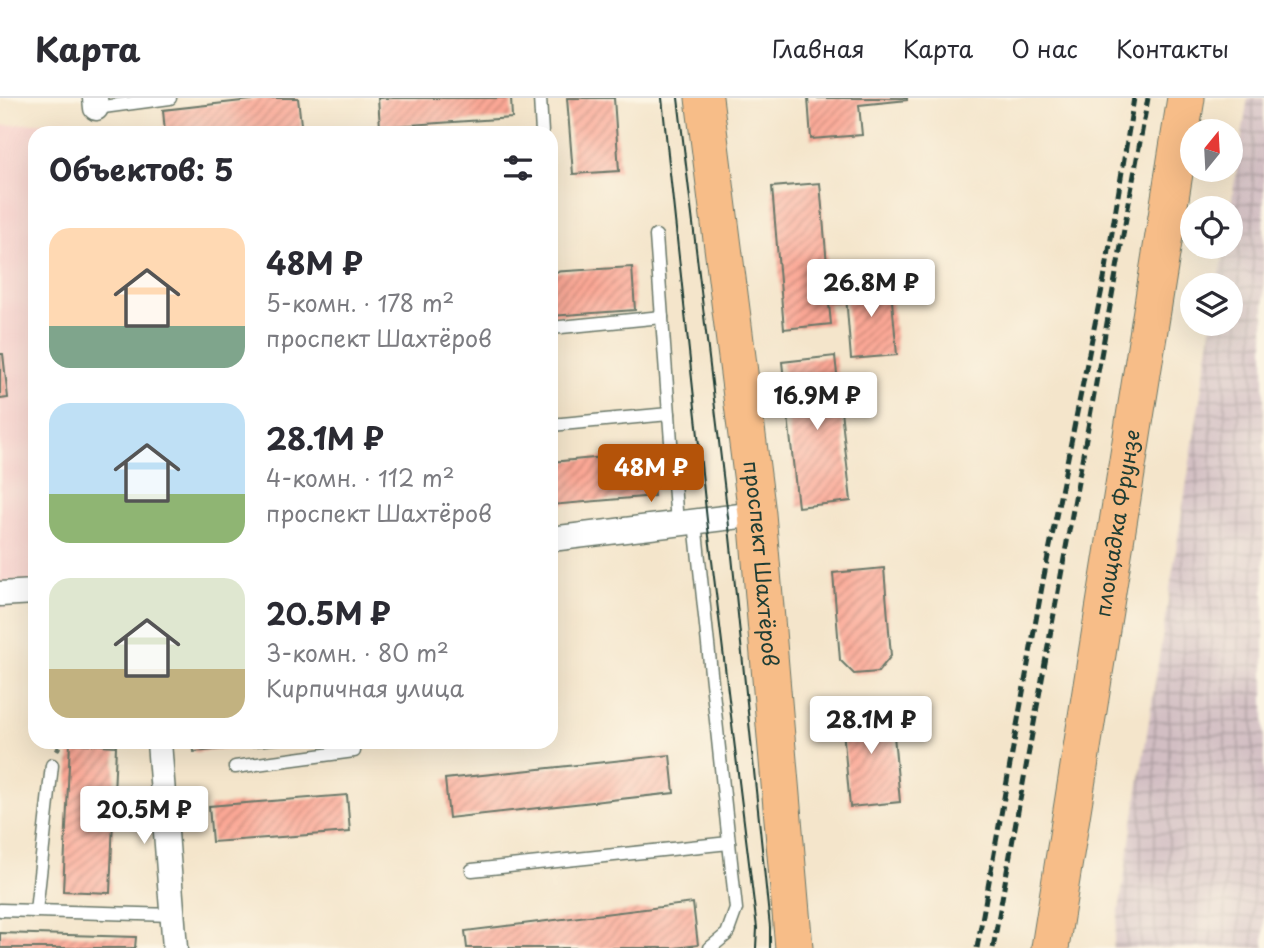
<!DOCTYPE html>
<html lang="ru">
<meta charset="utf-8">
<style>
:root{--surface:#fff;--page:#f7f7f7;--text:#2b2b33;--muted:#7c7c81;--line:#e1e1e2;--accent:#b45309}
body{margin:0;font-family:"Playpen Sans",sans-serif;background:var(--page);color:var(--text);height:100vh;display:flex;flex-direction:column;font-size:26px;white-space:nowrap}
*{box-sizing:border-box;margin:0}
p{font-size:23px;color:var(--muted)}
.icon{flex:none;width:38px;height:38px;fill:none;stroke:currentColor;stroke-width:2;stroke-linecap:round;stroke-linejoin:round}
.map{position:relative;flex:1;overflow:hidden}
.drawer{position:absolute;left:28px;top:28px;width:530px;height:623px;display:flex;flex-direction:column;background:var(--surface);border-radius:21px;box-shadow:0 7px 28px #0002}
.drawer>*{flex:none}
.needle{width:46px;rotate:18deg}
.tools{position:absolute;left:1180px;top:21px;display:grid;gap:14px}
.tools a{display:grid;place-items:center;width:63px;height:63px;border-radius:50%;background:var(--surface);box-shadow:0 7px 28px #0002;font-size:35px}
.price{position:absolute;translate:-50% -60px;padding:0 16px;border-radius:7px;background:#fff;color:#222;font-size:23px;line-height:46px;filter:drop-shadow(0 2px 4px #0008)}
.price::after{content:'';position:absolute;left:50%;top:42px;width:21px;height:16px;margin-left:-10px;background:inherit;clip-path:polygon(0 0,100% 0,50% 100%)}
.price.selected{background:var(--accent);color:#fff}
ul{padding:0;list-style:none}
li{display:flex;align-items:center;gap:21px;height:175px;padding:0 21px}
li span{display:grid;place-items:center;flex:none;width:196px;height:140px;border-radius:21px;color:#555}
li>.icon{margin-inline-start:auto}
span .icon{width:84px;height:84px;fill:#fffc;stroke-width:1}
li b{font-size:30px}
h2{display:flex;justify-content:space-between;align-items:center;height:84px;padding:0 21px;font-size:30px}
header{display:flex;align-items:center;gap:42px;box-sizing:border-box;height:98px;padding:0 35px;background:var(--surface);border-bottom:2px solid var(--line)}
header strong{font-size:33px}
nav{display:flex;gap:38px;margin-inline-start:auto;font-size:24px}
.map>svg:first-child{display:block}
.built{fill:#f7d0cc}
.industrial{fill:url(#industrial-grid)}
.building{fill:url(#building-hatch)}
.lines{fill:none;stroke-linecap:round;stroke-linejoin:round}
.service-casing{stroke:#6a7869;stroke-width:15}
.minor-casing{stroke:#6a7869;stroke-width:27}
.primary-casing{stroke:#6a7869;stroke-width:39}
.path{stroke:#6a7869;stroke-width:4.5;stroke-dasharray:5 5;stroke-linecap:butt}
.service{stroke:#fff;stroke-width:12}
.minor{stroke:#fff;stroke-width:24}
.primary{stroke:#f7bd88;stroke-width:37}
.tram{stroke:#1f3d34;stroke-width:2}
.rail{stroke:#1f3d34;stroke-width:5;stroke-dasharray:10 5;stroke-linecap:butt}
.labels{text-anchor:middle;stroke-width:5;stroke-linejoin:round;paint-order:stroke}
.street-label{font-size:21px;fill:#1f3d34;stroke:#fcf5e5}
</style>
<header>
<strong>Карта</strong>
<nav><a>Главная</a><a>Карта</a><a>О нас</a><a>Контакты</a></nav>
</header>
<div class="map">
<svg width="1264" height="850" viewBox="0 0 1264 850">
<defs>
<pattern id="industrial-grid" width="8" height="8" patternUnits="userSpaceOnUse" patternTransform="scale(1.75)"><rect width="8" height="8" fill="#d2bec3"/><path d="M0 4h8M4 0v8" fill="none" stroke="#aa9c9f"/></pattern>
<pattern id="building-hatch" width="6" height="6" patternUnits="userSpaceOnUse" patternTransform="scale(1.75)"><rect width="6" height="6" fill="#fba795"/><path d="M-1 1l2-2M0 6l6-6M5 7l2-2" fill="none" stroke="#cb897a"/></pattern>
</defs>
<rect width="100%" height="100%" fill="#fcf5e5"/>
<filter id="ink" filterUnits="userSpaceOnUse"><feTurbulence type="fractalNoise" baseFrequency=".0143" numOctaves="2"/><feDisplacementMap in="SourceGraphic" scale="14" xChannelSelector="R" yChannelSelector="G"/><feConvolveMatrix kernelMatrix="1 2 1 2 8 2 1 2 1" color-interpolation-filters="sRGB"/></filter>
<filter id="wash" filterUnits="userSpaceOnUse"><feTurbulence type="fractalNoise" baseFrequency=".00686" numOctaves="4" result="noise"/><feDisplacementMap in="SourceGraphic" scale="28" xChannelSelector="R" yChannelSelector="G"/><feGaussianBlur stdDeviation="1.57" result="paint"/><feColorMatrix in="noise" values="0 0 0 0 0 0 0 0 0 0 0 0 0 0 0 0 0 1.4 0 .05"/><feComposite in="paint" operator="in"/></filter>
<g filter="url(#wash)">
<rect width="100%" height="100%" fill="#f4e5cb"/>
<!-- built -->
<polygon class="built" points="67,22 69,35 35,35 35,505 0,511 0,28"/>
<!-- industrial -->
<polygon class="industrial" points="1248,0 1264,0 1264,850 1113,850 1212,226 1230,226 1230,187 1218,187 1225,149 1230,149 1230,113"/>
<g id="blocks">
<!-- building -->
<g class="building">
<polygon points="268,0 298,0 302,35 165,35 163,12"/>
<polygon points="378,0 511,0 512,20 380,29"/>
<polygon points="567,0 614,0 619,73 573,76"/>
<polygon points="808,0 907,0 907,2 859,7 862,37 811,41"/>
<polygon points="820,85 829,190 842,189 844,205 829,206 831,226 784,231 772,89"/>
<polygon points="632,169 635,212 551,218 551,174"/>
<polygon points="890,181 897,257 851,261 845,185"/>
<polygon points="0,256 3,256 8,300 0,301"/>
<polygon points="835,258 851,403 798,409 782,264"/>
<polygon points="649,355 654,398 551,407 551,364"/>
<polygon points="884,470 891,558 878,574 854,576 840,562 833,475"/>
<polygon points="876,605 892,615 900,704 850,709 842,620 853,606"/>
<polygon points="193,644 281,644 281,646 194,654"/>
<polygon points="70,645 116,648 110,795 63,793"/>
<polygon points="670,657 674,695 449,720 445,681"/>
<polygon points="347,697 350,734 212,744 209,708"/>
<polygon points="693,805 698,847 675,850 467,850 465,833"/>
<polygon points="0,835 136,839 135,850 0,850"/>
</g>
</g>
</g>
<g filter="url(#ink)">
<use href="#blocks" fill-opacity="0" stroke="#6a7869" stroke-width="2"/>
<g class="lines">
<!-- service casing -->
<g class="service-casing">
<g id="service">
<polyline points="540,0 542,35"/>
<polyline points="96,10 170,0"/>
<polyline points="656,138 677,426"/>
<polyline points="551,230 662,219"/>
<polyline points="551,327 669,316"/>
<polyline points="695,424 736,811 727,836 710,850"/>
<polyline points="52,667 36,813 173,817"/>
<polyline points="235,669 354,653 355,644"/>
<polyline points="472,772 729,745"/>
<polyline points="0,812 36,813"/>
</g>
</g>
<!-- minor casing -->
<g class="minor-casing">
<g id="minor">
<polyline points="95,0 96,10"/>
<polyline points="551,441 757,416"/>
<polyline points="0,496 35,494"/>
<polyline points="159,644 175,850"/>
</g>
</g>
<!-- primary casing -->
<g class="primary-casing">
<g id="primary">
<path id="s1" d="M 704,0 L 757,416 L 794,850"/>
<path id="s2" d="M 1050,850 L 1186,0"/>
</g>
</g>
<!-- path -->
<polyline class="path" points="57,653 61,644"/>
<!-- service -->
<use href="#service" class="service"/>
<!-- minor -->
<use href="#minor" class="minor"/>
<!-- primary -->
<use href="#primary" class="primary"/>
<!-- tram -->
<g class="tram">
<polyline points="662,0 707,422 757,830 756,850"/>
<polyline points="678,0 728,419 770,829 770,850"/>
</g>
<!-- rail -->
<g class="rail">
<polyline points="977,850 1043,483 1106,171 1134,0"/>
<polyline points="993,850 1148,0"/>
</g>
</g>
</g>
<g class="labels">
<!-- street labels -->
<g class="street-label">
<text dy="7" stroke="none"><textPath href="#s2" startOffset="430">площадка Фрунзе</textPath></text>
<text dy="7" stroke="none"><textPath href="#s1" startOffset="469">проспект Шахтёров</textPath></text>
</g>
</g>
</svg>
<div class="tools">
<a><svg class="needle" viewBox="-14 -14 28 28"><path d="M0-13l5 13h-10z" fill="#e53935"/><path d="M0 13l5-13h-10z" fill="#7c7c81"/></svg></a>
<a><svg class="icon" aria-label="locate" viewBox="0 0 24 24"><circle cx="12" cy="12" r="6"/><path d="M12 2v4M12 18v4M2 12h4M18 12h4"/></svg></a>
<a><svg class="icon" aria-label="layers" viewBox="0 0 24 24"><path d="M12 4l9 5-9 5-9-5zM3 14l9 5 9-5"/></svg></a>
</div>
<b class="price" style="left:871px;top:221px">26.8M ₽</b>
<b class="price" style="left:817px;top:334px">16.9M ₽</b>
<b class="price selected" style="left:651px;top:406px">48M ₽</b>
<b class="price" style="left:871px;top:658px">28.1M ₽</b>
<b class="price" style="left:144px;top:748px">20.5M ₽</b>
<section class="drawer">
<h2>Объектов: 5<svg class="icon" aria-label="filters" viewBox="0 0 24 24"><path d="M4 7h16M4 17h16"/><circle cx="9" cy="7" r="2"/><circle cx="15" cy="17" r="2"/></svg></h2>
<ul>
<li><span style="background:linear-gradient(#ffd9b3 70%,#7fa58c 0)"><svg class="icon" aria-label="home" viewBox="0 0 24 24"><path d="M3 11l9-7 9 7M6 9v11h12V9"/></svg></span><div><b>48M ₽</b><p>5-комн. · 178 m²</p><p>проспект Шахтёров</p></div></li>
<li><span style="background:linear-gradient(#bfe0f5 65%,#8fb573 0)"><svg class="icon" aria-label="home" viewBox="0 0 24 24"><path d="M3 11l9-7 9 7M6 9v11h12V9"/></svg></span><div><b>28.1M ₽</b><p>4-комн. · 112 m²</p><p>проспект Шахтёров</p></div></li>
<li><span style="background:linear-gradient(#dfe7d0 65%,#c2b280 0)"><svg class="icon" aria-label="home" viewBox="0 0 24 24"><path d="M3 11l9-7 9 7M6 9v11h12V9"/></svg></span><div><b>20.5M ₽</b><p>3-комн. · 80 m²</p><p>Кирпичная улица</p></div></li>
</ul>
</section>
</div>
